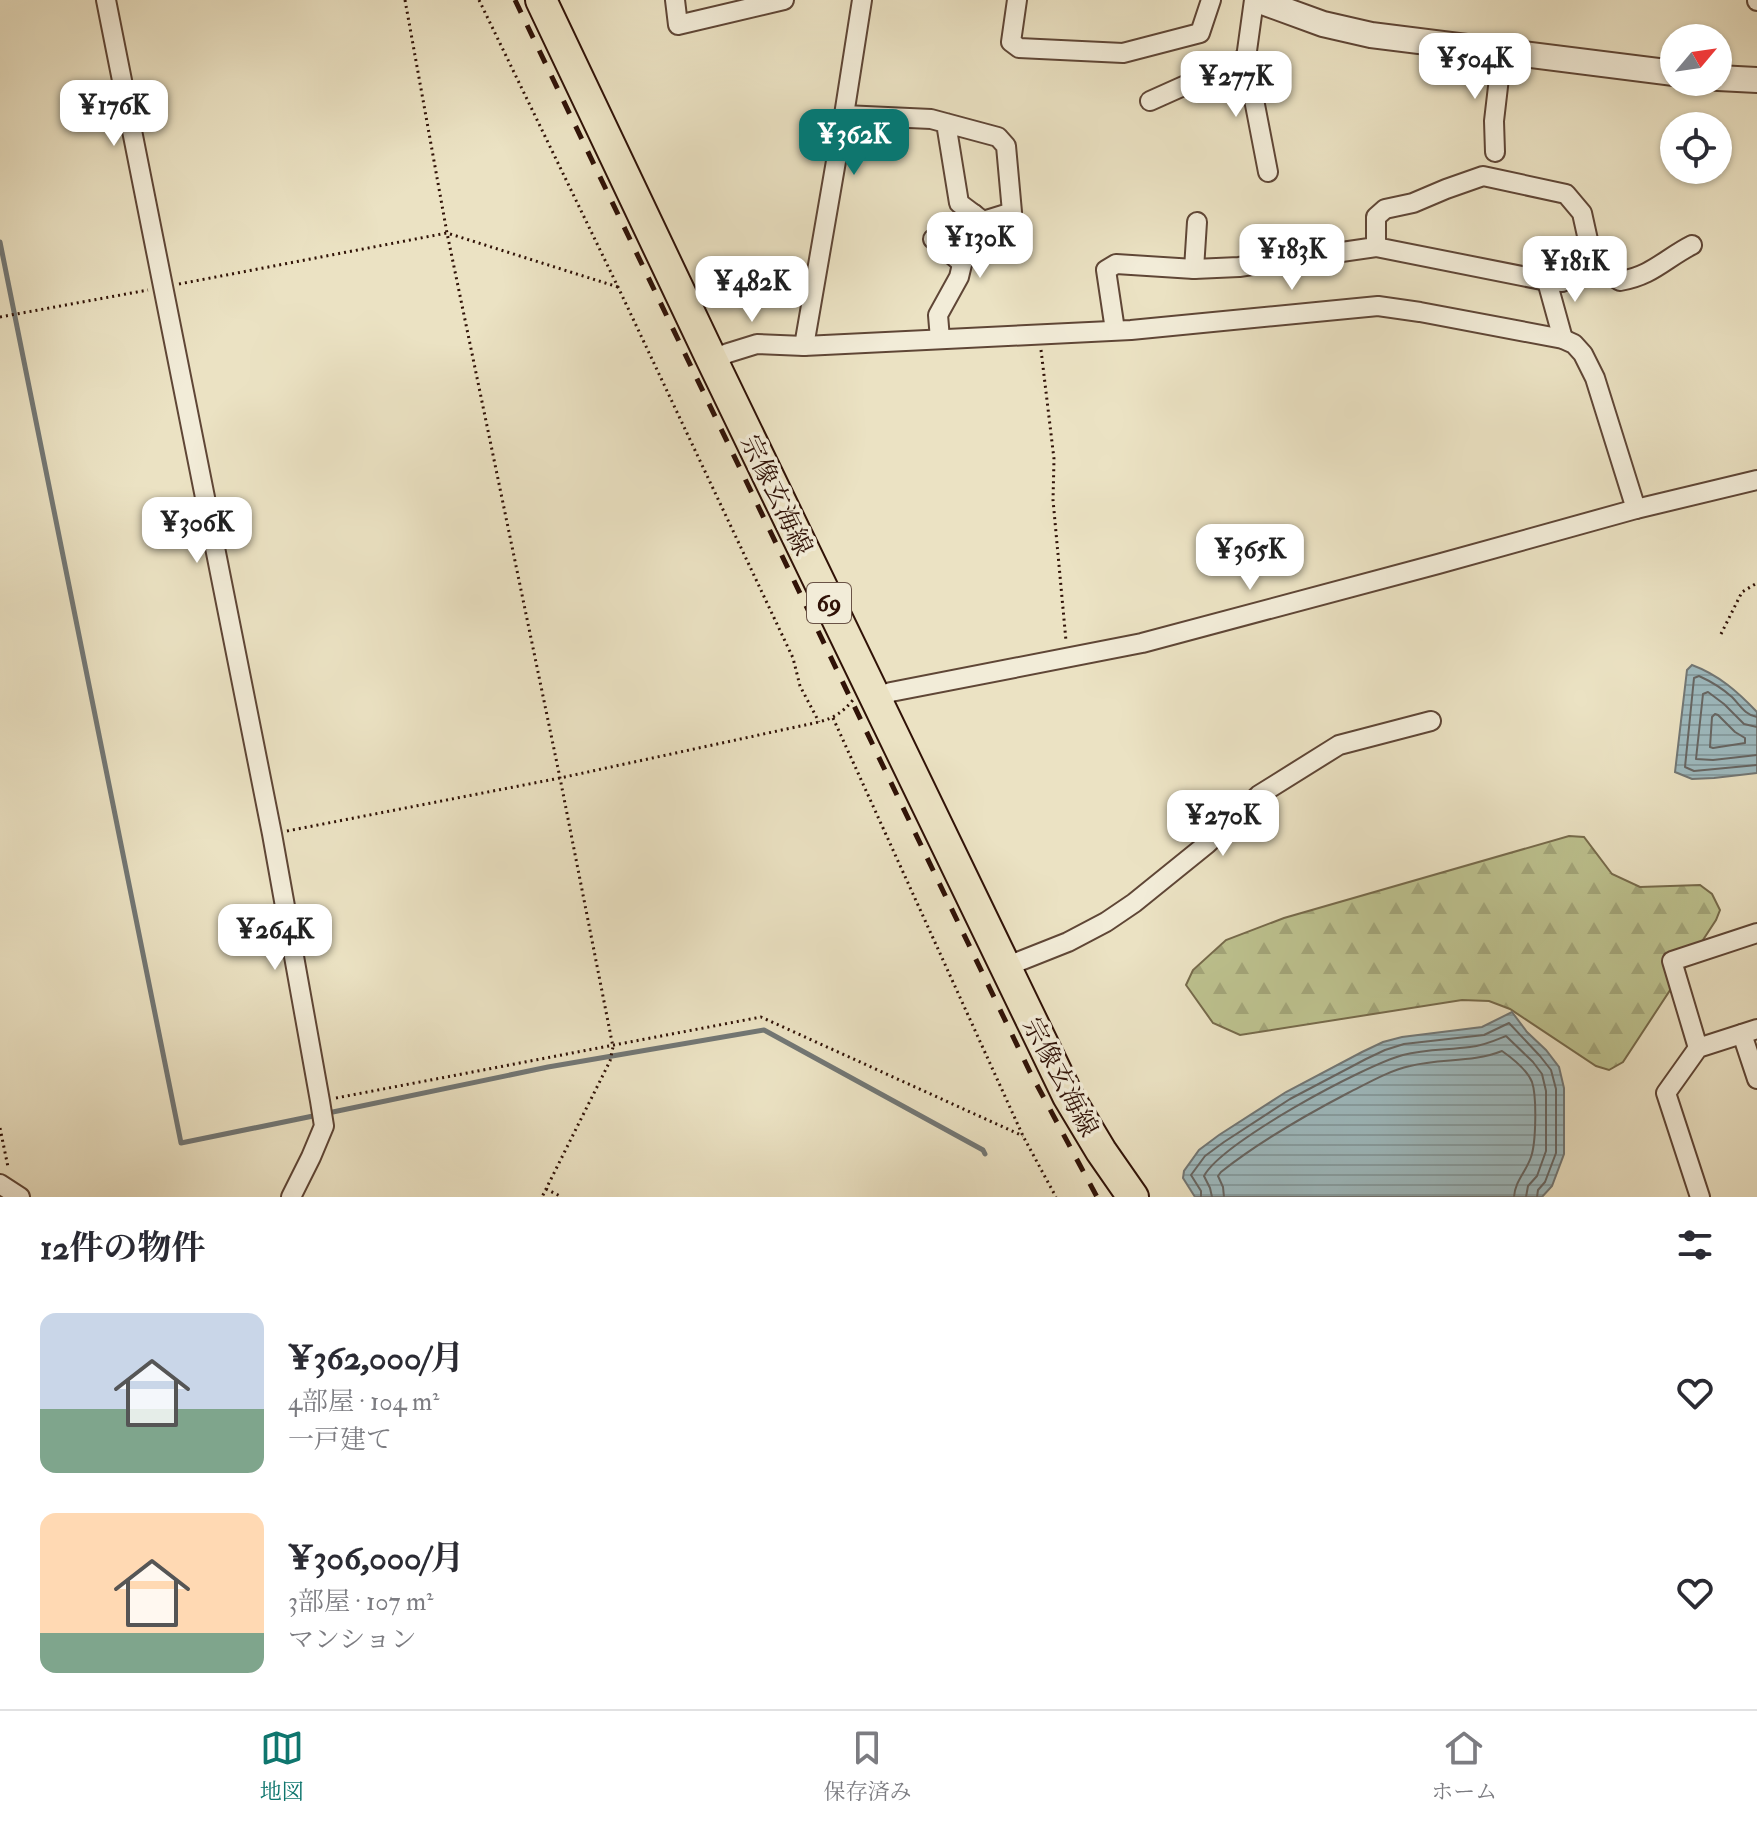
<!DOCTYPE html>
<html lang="ja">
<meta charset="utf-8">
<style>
:root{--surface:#fff;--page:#f2f2f3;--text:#2b2b33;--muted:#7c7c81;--line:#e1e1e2;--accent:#0f766e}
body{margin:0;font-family:"IM FELL Double Pica","Noto Serif JP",serif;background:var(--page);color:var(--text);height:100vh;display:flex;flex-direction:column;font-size:30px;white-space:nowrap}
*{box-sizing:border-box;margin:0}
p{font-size:26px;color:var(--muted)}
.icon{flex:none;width:44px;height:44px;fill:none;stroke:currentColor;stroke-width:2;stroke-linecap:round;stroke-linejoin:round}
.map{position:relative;height:1197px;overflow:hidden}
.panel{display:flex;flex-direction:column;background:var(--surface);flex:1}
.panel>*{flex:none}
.needle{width:52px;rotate:61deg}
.buttons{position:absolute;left:1660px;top:24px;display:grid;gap:16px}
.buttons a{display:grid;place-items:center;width:72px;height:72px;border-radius:50%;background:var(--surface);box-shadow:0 2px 6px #0004;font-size:40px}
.price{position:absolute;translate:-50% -68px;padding:0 18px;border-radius:16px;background:#fff;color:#222;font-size:26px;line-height:52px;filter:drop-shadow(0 2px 4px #0008)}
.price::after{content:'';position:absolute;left:50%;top:48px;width:24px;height:18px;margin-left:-12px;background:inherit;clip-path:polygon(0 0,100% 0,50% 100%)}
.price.current{background:var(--accent);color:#fff}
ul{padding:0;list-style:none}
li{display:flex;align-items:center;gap:24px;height:200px;padding:0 40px}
li span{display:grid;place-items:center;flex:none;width:224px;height:160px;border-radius:16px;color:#555}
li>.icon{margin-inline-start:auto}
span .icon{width:96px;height:96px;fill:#fffc;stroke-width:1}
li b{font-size:34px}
h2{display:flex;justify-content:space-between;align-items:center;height:96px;padding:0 40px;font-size:34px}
.dock{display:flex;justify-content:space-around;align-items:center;height:112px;border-top:2px solid var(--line);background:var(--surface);font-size:22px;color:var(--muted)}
.dock a{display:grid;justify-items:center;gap:4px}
.dock .current{color:var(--accent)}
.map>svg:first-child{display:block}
.forest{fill:url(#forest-firs);stroke:#766a4b;stroke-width:2}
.water{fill:url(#water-rules);stroke:#727775;stroke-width:2}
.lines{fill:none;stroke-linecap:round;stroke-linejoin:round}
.shore{stroke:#676663;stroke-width:2}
.stream{stroke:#727775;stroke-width:5}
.minor-casing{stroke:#5f4636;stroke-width:22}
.tertiary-casing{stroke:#5f4636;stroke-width:28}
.primary-casing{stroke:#301207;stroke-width:34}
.path{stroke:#301207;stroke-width:3;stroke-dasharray:2 4;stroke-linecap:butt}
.minor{stroke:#f2ecd8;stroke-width:18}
.tertiary{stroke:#f2ecd8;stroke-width:24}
.primary{stroke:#ebe2c3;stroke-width:30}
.rail{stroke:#301207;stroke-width:5;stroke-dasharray:14 14;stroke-linecap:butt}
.labels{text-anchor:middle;stroke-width:7;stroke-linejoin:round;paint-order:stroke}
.shield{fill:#f2ecd8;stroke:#6a5346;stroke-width:2}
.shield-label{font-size:24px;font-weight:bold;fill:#301207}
.street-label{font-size:26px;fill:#301207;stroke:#f2ecd8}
</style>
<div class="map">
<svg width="1757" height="1197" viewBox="0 0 1757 1197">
<defs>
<pattern id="forest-firs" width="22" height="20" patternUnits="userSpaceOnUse" patternTransform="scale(2)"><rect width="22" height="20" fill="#bdc28f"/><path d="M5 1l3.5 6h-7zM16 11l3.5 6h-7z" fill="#a3a67a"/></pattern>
<pattern id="water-rules" width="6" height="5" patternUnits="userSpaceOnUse" patternTransform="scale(2)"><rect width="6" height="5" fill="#9ebabf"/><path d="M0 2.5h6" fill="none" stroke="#889fa3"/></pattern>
</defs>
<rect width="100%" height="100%" fill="#ebe2c3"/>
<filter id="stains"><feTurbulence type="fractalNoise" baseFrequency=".0025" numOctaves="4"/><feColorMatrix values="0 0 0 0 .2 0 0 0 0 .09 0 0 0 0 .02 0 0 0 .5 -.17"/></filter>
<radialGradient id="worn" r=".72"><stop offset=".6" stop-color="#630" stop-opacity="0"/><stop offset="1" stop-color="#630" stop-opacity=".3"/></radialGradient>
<!-- forest -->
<polygon class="forest" points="1569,836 1584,837 1612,874 1640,887 1700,885 1712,894 1720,910 1716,920 1623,1062 1609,1070 1596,1066 1510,1009 1489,1001 1462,1000 1240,1035 1213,1023 1186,985 1193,970 1226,940 1284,918"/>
<!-- water -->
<g class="water">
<path d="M 1692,665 C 1719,675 1738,692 1757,712 L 1757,773 L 1714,778 L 1692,779 L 1675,772 L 1687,670 Z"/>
<polygon points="1512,1012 1527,1032 1546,1050 1559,1067 1564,1088 1564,1154 1552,1186 1542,1197 1195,1197 1183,1178 1184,1171 1199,1150 1219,1135 1286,1092 1362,1052 1383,1042 1402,1037 1482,1027"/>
</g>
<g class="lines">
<!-- shore -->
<g class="shore">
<polygon points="1715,714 1718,715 1735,732 1745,738 1745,743 1713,748 1710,747 1712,717"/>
<path d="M 1757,717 C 1745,715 1740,705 1732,697 C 1723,689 1710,681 1699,676 L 1694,678 L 1685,767 L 1694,771 L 1757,765"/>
<polyline points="1757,727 1744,724 1724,704 1708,692 1703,694 1696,759 1713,760 1757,755"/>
<polyline points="1201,1197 1201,1191 1191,1175 1205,1156 1224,1142 1290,1099 1366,1059 1385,1050 1404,1044 1484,1035 1509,1023 1540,1056 1551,1070 1556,1089 1556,1153 1545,1182 1538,1190 1537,1197"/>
<path d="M 1212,1197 L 1210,1188 L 1204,1176 C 1222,1142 1363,1066 1403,1055 C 1425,1049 1448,1050 1470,1047 C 1483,1046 1494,1041 1506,1036 L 1533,1062 L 1542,1074 L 1546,1091 L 1546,1151 L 1537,1176 L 1528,1186 L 1526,1197"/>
<path d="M 1224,1197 L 1223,1187 L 1218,1176 L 1221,1172 C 1260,1141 1304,1116 1348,1093 C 1368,1083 1388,1071 1410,1066 C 1441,1058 1472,1063 1502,1051 C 1512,1058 1527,1070 1532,1082 C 1537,1097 1536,1143 1531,1157 C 1526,1172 1515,1181 1514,1197"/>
</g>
<!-- stream -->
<g class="stream">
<polyline points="0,242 181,1143 318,1115"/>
<polyline points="328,1113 548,1067 764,1030 983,1150 985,1154"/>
</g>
<!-- minor casing -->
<g class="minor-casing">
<g id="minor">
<polyline points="106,0 272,834 320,1101 324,1126 311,1157 291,1197"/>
<polyline points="675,0 678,25 784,0"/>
<polyline points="1017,0 1011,42 1019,48 1123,53 1200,33 1211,0"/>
<polyline points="1757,0 1757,1"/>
<polyline points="1246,58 1268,172"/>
<polyline points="1150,101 1246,58 1254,0"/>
<polyline points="844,115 931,119 998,137 1006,146 1012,212 983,221 959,203 946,123"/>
<polyline points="1495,152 1494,121 1502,52"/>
<polyline points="933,239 962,263"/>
<path d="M 1589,261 L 1620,281 C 1652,276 1666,258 1692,245"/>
<polyline points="1194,269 1197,222"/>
<polyline points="1547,281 1563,339"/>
<polyline points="1115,330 1106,270 1116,264 1194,269 1239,267 1376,247 1547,281 1562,282 1575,275 1589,261 1590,249 1582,213 1566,194 1483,176 1446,189 1413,203 1385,209 1376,217 1376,247"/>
<polyline points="940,339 938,315 959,277 974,214"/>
<polyline points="804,346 844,115 862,0"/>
<polyline points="712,360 728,353 757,344 804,346 1131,330 1378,306 1420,312 1563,339 1574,344 1583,354 1595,378 1636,509"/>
<polyline points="876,699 891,692 1142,643 1438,564 1636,509 1757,480"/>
<polyline points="1005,967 1068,942 1106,922 1134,903 1207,844 1259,795 1339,745 1431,721"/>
<polyline points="1742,1034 1757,1079"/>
<polyline points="1698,1048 1672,961 1757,933"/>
<polyline points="0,1184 20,1197"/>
<polyline points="1700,1197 1666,1093 1698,1048 1757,1029"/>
</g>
</g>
<!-- tertiary casing -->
<g class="tertiary-casing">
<g id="tertiary">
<polyline points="1257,0 1323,24 1371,35 1674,73"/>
<polyline points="1718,78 1757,80"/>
</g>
</g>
<!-- primary casing -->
<g class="primary-casing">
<polyline id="primary" points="541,0 712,360 1068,1096 1101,1151 1133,1197"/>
</g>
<!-- path -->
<g class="path">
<polyline points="405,0 447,233 560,778 613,1047 610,1061 542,1197"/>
<polyline points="479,0 618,287 793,658 800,686 819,722"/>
<polyline points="179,284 447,233 618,287"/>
<polyline points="0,317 148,290"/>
<polyline points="1041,350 1054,459 1053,500 1066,641"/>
<polyline points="1721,634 1742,592 1757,583"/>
<polyline points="833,718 1023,1136 1056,1197"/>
<path d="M 287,831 L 560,778 L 819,722 C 834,718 843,712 853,700"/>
<polyline points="336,1098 761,1017 1023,1136"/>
<polyline points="0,1128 8,1167"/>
<polyline points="546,1189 562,1197"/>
</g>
<!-- minor -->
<use href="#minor" class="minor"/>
<!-- tertiary -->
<use href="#tertiary" class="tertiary"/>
<!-- primary -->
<use href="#primary" class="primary"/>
<!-- rail -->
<polyline class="rail" points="515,0 1030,1072 1097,1197"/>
</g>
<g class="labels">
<!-- shield labels -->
<rect class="shield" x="807" y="583" width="44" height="40" rx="6"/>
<g class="shield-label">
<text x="829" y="611">69</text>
</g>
<!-- street labels -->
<g class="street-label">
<text transform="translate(777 495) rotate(64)" y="9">宗像玄海線</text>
<text transform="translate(1061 1077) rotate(62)" y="9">宗像玄海線</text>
</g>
</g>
<rect width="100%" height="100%" filter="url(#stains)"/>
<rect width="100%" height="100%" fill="url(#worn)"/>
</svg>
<div class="buttons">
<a><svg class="needle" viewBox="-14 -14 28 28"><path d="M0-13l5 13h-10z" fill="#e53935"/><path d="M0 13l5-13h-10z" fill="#7c7c81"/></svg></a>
<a><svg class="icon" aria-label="locate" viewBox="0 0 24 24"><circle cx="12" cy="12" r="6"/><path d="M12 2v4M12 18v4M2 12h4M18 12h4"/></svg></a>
</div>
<b class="price" style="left:1475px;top:101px">¥504K</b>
<b class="price" style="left:1236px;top:119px">¥277K</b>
<b class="price" style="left:114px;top:148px">¥176K</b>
<b class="price current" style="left:854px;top:177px">¥362K</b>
<b class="price" style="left:980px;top:280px">¥130K</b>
<b class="price" style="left:1292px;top:292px">¥183K</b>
<b class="price" style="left:1575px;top:304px">¥181K</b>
<b class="price" style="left:752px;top:324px">¥482K</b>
<b class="price" style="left:197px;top:565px">¥306K</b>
<b class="price" style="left:1250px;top:592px">¥365K</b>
<b class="price" style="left:1223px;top:858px">¥270K</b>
<b class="price" style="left:275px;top:972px">¥264K</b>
</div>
<section class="panel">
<h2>12件の物件<svg class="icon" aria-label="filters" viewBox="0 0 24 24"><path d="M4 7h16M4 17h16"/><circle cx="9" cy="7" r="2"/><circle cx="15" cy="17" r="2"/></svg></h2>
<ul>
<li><span style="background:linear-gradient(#c9d6e8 60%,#7fa58c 0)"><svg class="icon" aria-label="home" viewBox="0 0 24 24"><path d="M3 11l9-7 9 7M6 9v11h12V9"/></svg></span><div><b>¥362,000/月</b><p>4部屋 · 104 m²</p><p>一戸建て</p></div><svg class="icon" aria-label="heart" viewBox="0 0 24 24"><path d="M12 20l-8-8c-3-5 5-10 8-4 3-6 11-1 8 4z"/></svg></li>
<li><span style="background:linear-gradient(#ffd9b3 75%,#7fa58c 0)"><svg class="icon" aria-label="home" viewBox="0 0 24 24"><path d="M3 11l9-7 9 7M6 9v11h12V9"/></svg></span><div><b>¥306,000/月</b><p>3部屋 · 107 m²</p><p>マンション</p></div><svg class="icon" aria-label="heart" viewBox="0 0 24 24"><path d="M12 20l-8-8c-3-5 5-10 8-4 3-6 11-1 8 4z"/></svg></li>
</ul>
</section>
<nav class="dock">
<a class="current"><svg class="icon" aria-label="map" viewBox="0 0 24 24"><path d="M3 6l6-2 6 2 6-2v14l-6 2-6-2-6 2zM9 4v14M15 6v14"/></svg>地図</a>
<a><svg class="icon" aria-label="saved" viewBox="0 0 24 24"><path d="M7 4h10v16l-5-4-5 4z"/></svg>保存済み</a>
<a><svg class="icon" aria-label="home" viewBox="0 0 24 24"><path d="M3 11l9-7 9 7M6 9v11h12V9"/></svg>ホーム</a>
</nav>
